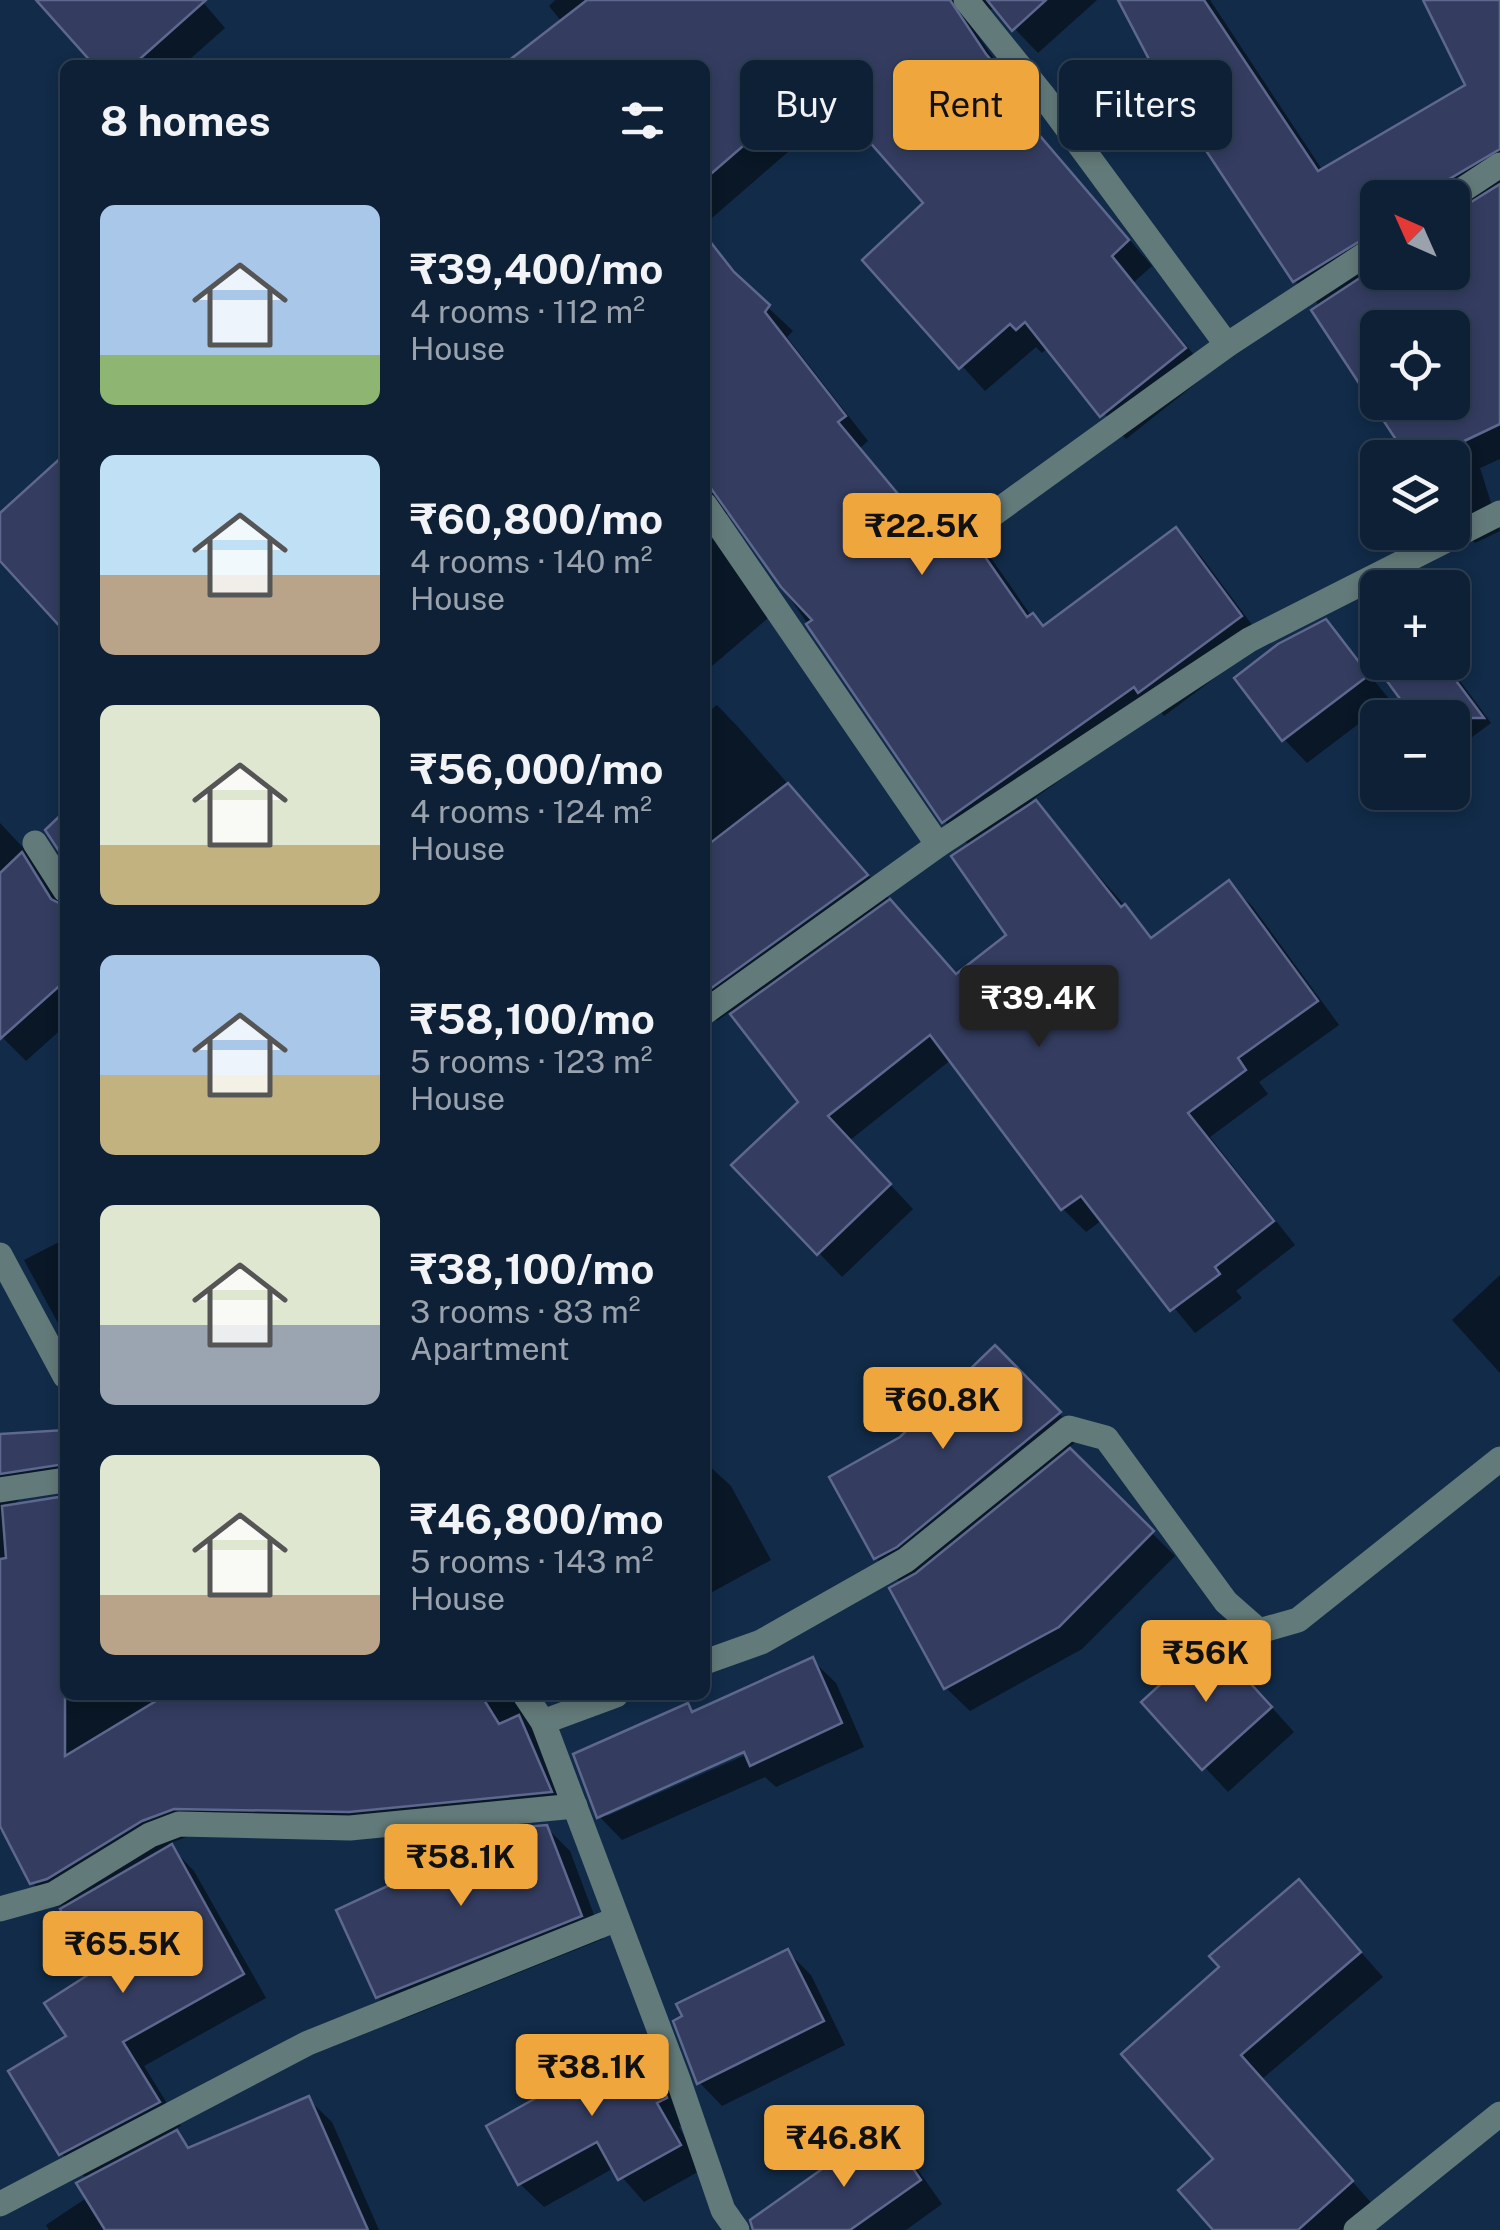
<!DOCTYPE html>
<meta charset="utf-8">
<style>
:root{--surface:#0d2036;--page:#1b2d42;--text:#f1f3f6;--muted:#9aa3ad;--line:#2d3e51;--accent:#efa73d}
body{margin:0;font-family:"Public Sans",sans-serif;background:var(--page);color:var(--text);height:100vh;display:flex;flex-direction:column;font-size:38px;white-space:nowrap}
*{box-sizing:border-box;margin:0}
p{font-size:32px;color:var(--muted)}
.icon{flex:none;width:55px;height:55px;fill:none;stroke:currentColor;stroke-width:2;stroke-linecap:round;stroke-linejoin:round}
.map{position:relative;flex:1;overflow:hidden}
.panel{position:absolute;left:60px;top:60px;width:650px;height:1640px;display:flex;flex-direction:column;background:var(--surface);border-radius:15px;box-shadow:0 5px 15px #0003,0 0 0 2px var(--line)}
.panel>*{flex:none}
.hud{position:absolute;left:740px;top:60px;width:610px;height:90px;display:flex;gap:20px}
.needle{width:65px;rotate:315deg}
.tools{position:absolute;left:1360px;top:180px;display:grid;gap:20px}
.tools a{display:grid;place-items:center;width:110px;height:110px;border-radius:15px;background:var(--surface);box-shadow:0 5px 15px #0003,0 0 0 2px var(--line);font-size:50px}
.price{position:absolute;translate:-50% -85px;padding:0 22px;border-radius:10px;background:var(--accent);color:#111;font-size:32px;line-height:65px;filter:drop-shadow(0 2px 5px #0008)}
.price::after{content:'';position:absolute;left:50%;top:60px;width:30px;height:22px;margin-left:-15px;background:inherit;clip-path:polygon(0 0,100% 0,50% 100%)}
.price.on{background:#222;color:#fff}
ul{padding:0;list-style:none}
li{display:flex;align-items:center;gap:30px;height:250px;padding:0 40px}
li span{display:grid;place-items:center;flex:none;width:280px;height:200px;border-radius:15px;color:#555}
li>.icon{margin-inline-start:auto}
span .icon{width:120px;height:120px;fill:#fffc;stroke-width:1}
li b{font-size:42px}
h2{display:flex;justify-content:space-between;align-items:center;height:120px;padding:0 40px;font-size:42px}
.tag{padding:0 35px;border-radius:15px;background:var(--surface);box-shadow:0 5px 15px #0003,0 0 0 2px var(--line);font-size:35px;line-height:90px}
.tag.on{background:var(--accent);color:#111}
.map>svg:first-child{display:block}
.shadow{fill:#0007;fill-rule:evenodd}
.building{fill:#343d60;stroke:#5e688f;stroke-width:2.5;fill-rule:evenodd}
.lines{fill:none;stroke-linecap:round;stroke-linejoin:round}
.minor{stroke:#627a79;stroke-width:25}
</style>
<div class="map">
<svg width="1500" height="2230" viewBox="0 0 1500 2230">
<rect width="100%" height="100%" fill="#112b48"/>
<!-- shadow -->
<g class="shadow">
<polygon points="201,0 225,28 190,59 195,65 97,65"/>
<polygon points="555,0 1097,0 1038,53 996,9 981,10 973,28 1009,81 1042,119 1033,127 1152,266 1134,282 1209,373 1126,439 1048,347 1042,353 1036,347 985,391 866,260 927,204 841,106 705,224 705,65 507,65 562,22 549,6"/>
<path d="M 1121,0 L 1210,0 L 1323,171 L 1468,86 L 1426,0 L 1500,0 L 1500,459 L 1480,468 L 1500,531 L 1475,543 L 1452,520 L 1452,458 L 1411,458 L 1314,310 L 1320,306 L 1295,281 L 1164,83 ZM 1378,198 L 1452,198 L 1452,272 L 1378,272 ZM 1378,328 L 1452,328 L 1452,402 L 1378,402 Z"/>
<polygon points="705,249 793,331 787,337 868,441 860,448 935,537 958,521 982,545 1032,617 1045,628 1176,531 1200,555 1264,641 1164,716 1159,710 1032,800 1154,939 1229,883 1252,906 1339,1025 1259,1082 1268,1094 1210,1137 1295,1245 1236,1291 1242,1298 1195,1333 1102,1220 1086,1232 1063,1209 952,1059 849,1141 913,1209 842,1277 735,1165 801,1102 731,1011 717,1021 705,1009 705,714 717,705 738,727 957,976 1009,935 970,846 944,821 732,514 721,514 768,618 705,672"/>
<polygon points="1326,622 1390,700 1307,763 1284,739"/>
<polygon points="1378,636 1378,662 1446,662 1491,723 1452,752 1452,718 1417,718 1364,646"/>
<polygon points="0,823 43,869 65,908 65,1026 26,1061 0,1035"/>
<polygon points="65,1239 65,1336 24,1260"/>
<polygon points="1500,1275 1500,1373 1452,1320"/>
<polygon points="995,1348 1082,1437 1067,1449 1175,1556 1082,1649 970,1711 946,1688 893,1589 902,1584 876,1558 902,1439"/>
<polygon points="65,1432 65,1491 21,1498 11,1507 65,1545 65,1695 162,1695 115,1725 142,1770 279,1695 530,1695 574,1815 199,1832 168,1844 194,1871 266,1998 144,2066 181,2126 173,2130 192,2149 308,2099 332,2122 379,2230 49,2230 46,2225 88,2197 87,2179 61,2153 69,2037 97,1971 73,1902 56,1907 32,1882 4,1829 0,1831 0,1436"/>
<polygon points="705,1462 731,1486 771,1560 705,1596"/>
<path d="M 812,1660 L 836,1683 L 864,1747 L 776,1787 L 765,1777 L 622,1840 L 599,1816 L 687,1706 L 695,1713 ZM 755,1745 L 757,1750 L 607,1816 L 607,1810 Z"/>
<polygon points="1234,1666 1294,1732 1228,1792 1144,1702"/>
<polygon points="547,1828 570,1851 603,1939 401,2020 378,1997"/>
<polygon points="1299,1883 1383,1977 1262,2079 1374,2206 1347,2230 1217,2230 1222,1967"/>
<polygon points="788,1952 811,1975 845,2045 722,2106 699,2082"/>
<polygon points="644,2040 667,2063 689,2122 679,2127 703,2169 644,2202 614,2168 544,2207 520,2184"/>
<polygon points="882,2130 906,2153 942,2204 906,2230 773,2230"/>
</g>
<!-- building -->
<g class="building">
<polygon points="36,0 206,0 133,65 94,65"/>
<polygon points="587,0 950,0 986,54 1020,94 1011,102 1129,240 1112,256 1186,348 1100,417 1025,322 1016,330 1010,324 959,369 862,260 923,203 817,82 705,179 705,65 503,65"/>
<polygon points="987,0 1046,0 1012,31"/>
<polygon points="1118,0 1204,0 1318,171 1465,85 1423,0 1500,0 1500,149 1441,184 1434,198 1378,198 1378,230 1293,282 1162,84"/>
<path d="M 1500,184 L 1500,424 L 1458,444 L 1463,458 L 1408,458 L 1311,310 L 1378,266 L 1378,272 L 1452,272 L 1452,214 ZM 1378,328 L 1452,328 L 1452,402 L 1378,402 Z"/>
<polygon points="705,235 734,272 770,305 765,312 846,416 838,422 933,536 958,518 1027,617 1033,613 1043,626 1176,527 1242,616 1138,693 1134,687 942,823 806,624 812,620 781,587 705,480"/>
<polygon points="65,454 65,632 0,561 0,513"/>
<polygon points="1326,619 1369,675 1282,741 1234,678 1278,644"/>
<polygon points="1373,662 1442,662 1484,718 1414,718"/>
<polygon points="788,783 868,875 710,989 705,982 705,847"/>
<polygon points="1036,800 1121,907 1125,904 1151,938 1229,880 1318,1001 1238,1058 1246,1070 1188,1113 1274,1221 1215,1267 1220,1274 1170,1311 1081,1196 1061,1210 930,1035 828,1116 891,1184 817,1255 731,1165 798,1102 730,1014 890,899 956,974 1006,935 951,856"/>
<polygon points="65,811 65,860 45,830"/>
<polygon points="22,852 51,899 65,906 65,981 0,1039 0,873"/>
<polygon points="995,1345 1061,1412 897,1547 874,1559 829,1477 900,1437"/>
<polygon points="65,1430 65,1464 0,1474 0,1434"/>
<polygon points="1070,1448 1154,1531 1059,1627 944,1689 889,1588 916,1573"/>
<polygon points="65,1496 65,1756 166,1695 481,1695 499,1724 519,1715 552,1792 349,1812 174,1809 142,1821 47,1879 30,1884 0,1826 0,1559 6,1558 2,1506"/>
<polygon points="1210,1639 1272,1707 1202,1770 1141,1702"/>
<polygon points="813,1657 842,1723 750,1766 744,1752 597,1818 573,1754 688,1703 692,1712"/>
<polygon points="547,1825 582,1916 376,1998 336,1910 512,1828"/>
<polygon points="172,1844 244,1974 123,2042 160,2102 59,2155 8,2071 66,2036 44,2003 94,1971 60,1909"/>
<polygon points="1299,1879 1361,1952 1241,2055 1353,2181 1298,2230 1213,2230 1178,2190 1213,2159 1121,2054 1219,1967 1209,1956"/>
<polygon points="788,1949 824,2021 697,2084 673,2021 682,2016 676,2004"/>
<polygon points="645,2037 667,2098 657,2103 681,2145 618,2180 597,2142 518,2185 486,2126"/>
<polygon points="309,2096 368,2230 105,2230 76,2183 177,2130 188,2148"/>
<polygon points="883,2126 921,2180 850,2230 753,2230 750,2220"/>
</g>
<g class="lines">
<!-- minor -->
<g class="minor">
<polyline points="966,0 1042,94 1227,345"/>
<polyline points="1450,198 1500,165"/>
<polyline points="705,505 938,845"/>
<polyline points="982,522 1227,345 1378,246"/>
<polyline points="35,843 65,890"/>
<polyline points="705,1012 938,845 1249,640 1500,513"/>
<polyline points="0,1255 65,1376"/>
<polyline points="0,1490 65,1480"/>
<polyline points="705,1662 761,1642 906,1560 1069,1428 1106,1438 1226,1602 1259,1631 1298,1620 1500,1459"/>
<polyline points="525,1695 543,1722 679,2082 723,2210 737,2230"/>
<polyline points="543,1722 616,1695"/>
<polyline points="0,1909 54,1894 150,1835 179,1824 350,1828 575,1806"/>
<polyline points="0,2204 308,2043 617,1919"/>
<polyline points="1356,2230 1500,2114"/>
</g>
</g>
</svg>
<div class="tools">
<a><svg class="needle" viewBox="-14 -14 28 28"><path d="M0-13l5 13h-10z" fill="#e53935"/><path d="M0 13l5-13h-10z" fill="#9aa3ad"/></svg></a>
<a><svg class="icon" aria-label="locate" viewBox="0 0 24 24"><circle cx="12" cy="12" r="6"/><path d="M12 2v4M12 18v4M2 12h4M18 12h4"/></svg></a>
<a><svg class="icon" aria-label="layers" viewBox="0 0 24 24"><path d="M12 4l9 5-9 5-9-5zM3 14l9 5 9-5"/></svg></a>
<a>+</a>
<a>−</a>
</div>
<b class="price" style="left:922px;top:578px">₹22.5K</b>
<b class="price on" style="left:1039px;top:1050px">₹39.4K</b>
<b class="price" style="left:943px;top:1452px">₹60.8K</b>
<b class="price" style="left:1206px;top:1705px">₹56K</b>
<b class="price" style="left:461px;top:1909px">₹58.1K</b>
<b class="price" style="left:123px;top:1996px">₹65.5K</b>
<b class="price" style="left:592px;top:2119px">₹38.1K</b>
<b class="price" style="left:844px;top:2190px">₹46.8K</b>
<div class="hud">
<a class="tag">Buy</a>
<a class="tag on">Rent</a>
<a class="tag">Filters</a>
</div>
<section class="panel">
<h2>8 homes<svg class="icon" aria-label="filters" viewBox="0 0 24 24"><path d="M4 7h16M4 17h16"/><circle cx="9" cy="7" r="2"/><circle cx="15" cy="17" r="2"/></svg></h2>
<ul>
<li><span style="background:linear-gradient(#a9c7e8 75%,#8fb573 0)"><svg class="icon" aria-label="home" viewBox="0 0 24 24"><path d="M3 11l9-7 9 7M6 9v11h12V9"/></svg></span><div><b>₹39,400/mo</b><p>4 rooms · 112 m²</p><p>House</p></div></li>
<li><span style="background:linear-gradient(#bfe0f5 60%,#b9a48a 0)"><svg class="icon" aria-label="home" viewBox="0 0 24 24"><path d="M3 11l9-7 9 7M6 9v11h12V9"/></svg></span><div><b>₹60,800/mo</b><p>4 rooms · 140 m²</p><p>House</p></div></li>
<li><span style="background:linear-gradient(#dfe7d0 70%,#c2b280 0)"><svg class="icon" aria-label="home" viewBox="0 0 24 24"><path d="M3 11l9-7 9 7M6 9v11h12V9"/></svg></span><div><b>₹56,000/mo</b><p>4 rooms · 124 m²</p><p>House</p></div></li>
<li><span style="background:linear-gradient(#a9c7e8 60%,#c2b280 0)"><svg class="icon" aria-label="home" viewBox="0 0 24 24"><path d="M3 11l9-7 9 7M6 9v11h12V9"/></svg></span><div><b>₹58,100/mo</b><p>5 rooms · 123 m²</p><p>House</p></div></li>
<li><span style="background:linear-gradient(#dfe7d0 60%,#9aa5b1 0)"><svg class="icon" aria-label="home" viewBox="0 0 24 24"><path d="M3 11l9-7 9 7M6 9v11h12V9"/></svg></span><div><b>₹38,100/mo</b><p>3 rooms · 83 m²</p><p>Apartment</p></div></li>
<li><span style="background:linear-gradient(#dfe7d0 70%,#b9a48a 0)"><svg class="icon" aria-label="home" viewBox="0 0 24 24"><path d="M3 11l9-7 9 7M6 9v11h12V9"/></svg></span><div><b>₹46,800/mo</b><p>5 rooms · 143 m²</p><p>House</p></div></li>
</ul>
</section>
</div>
